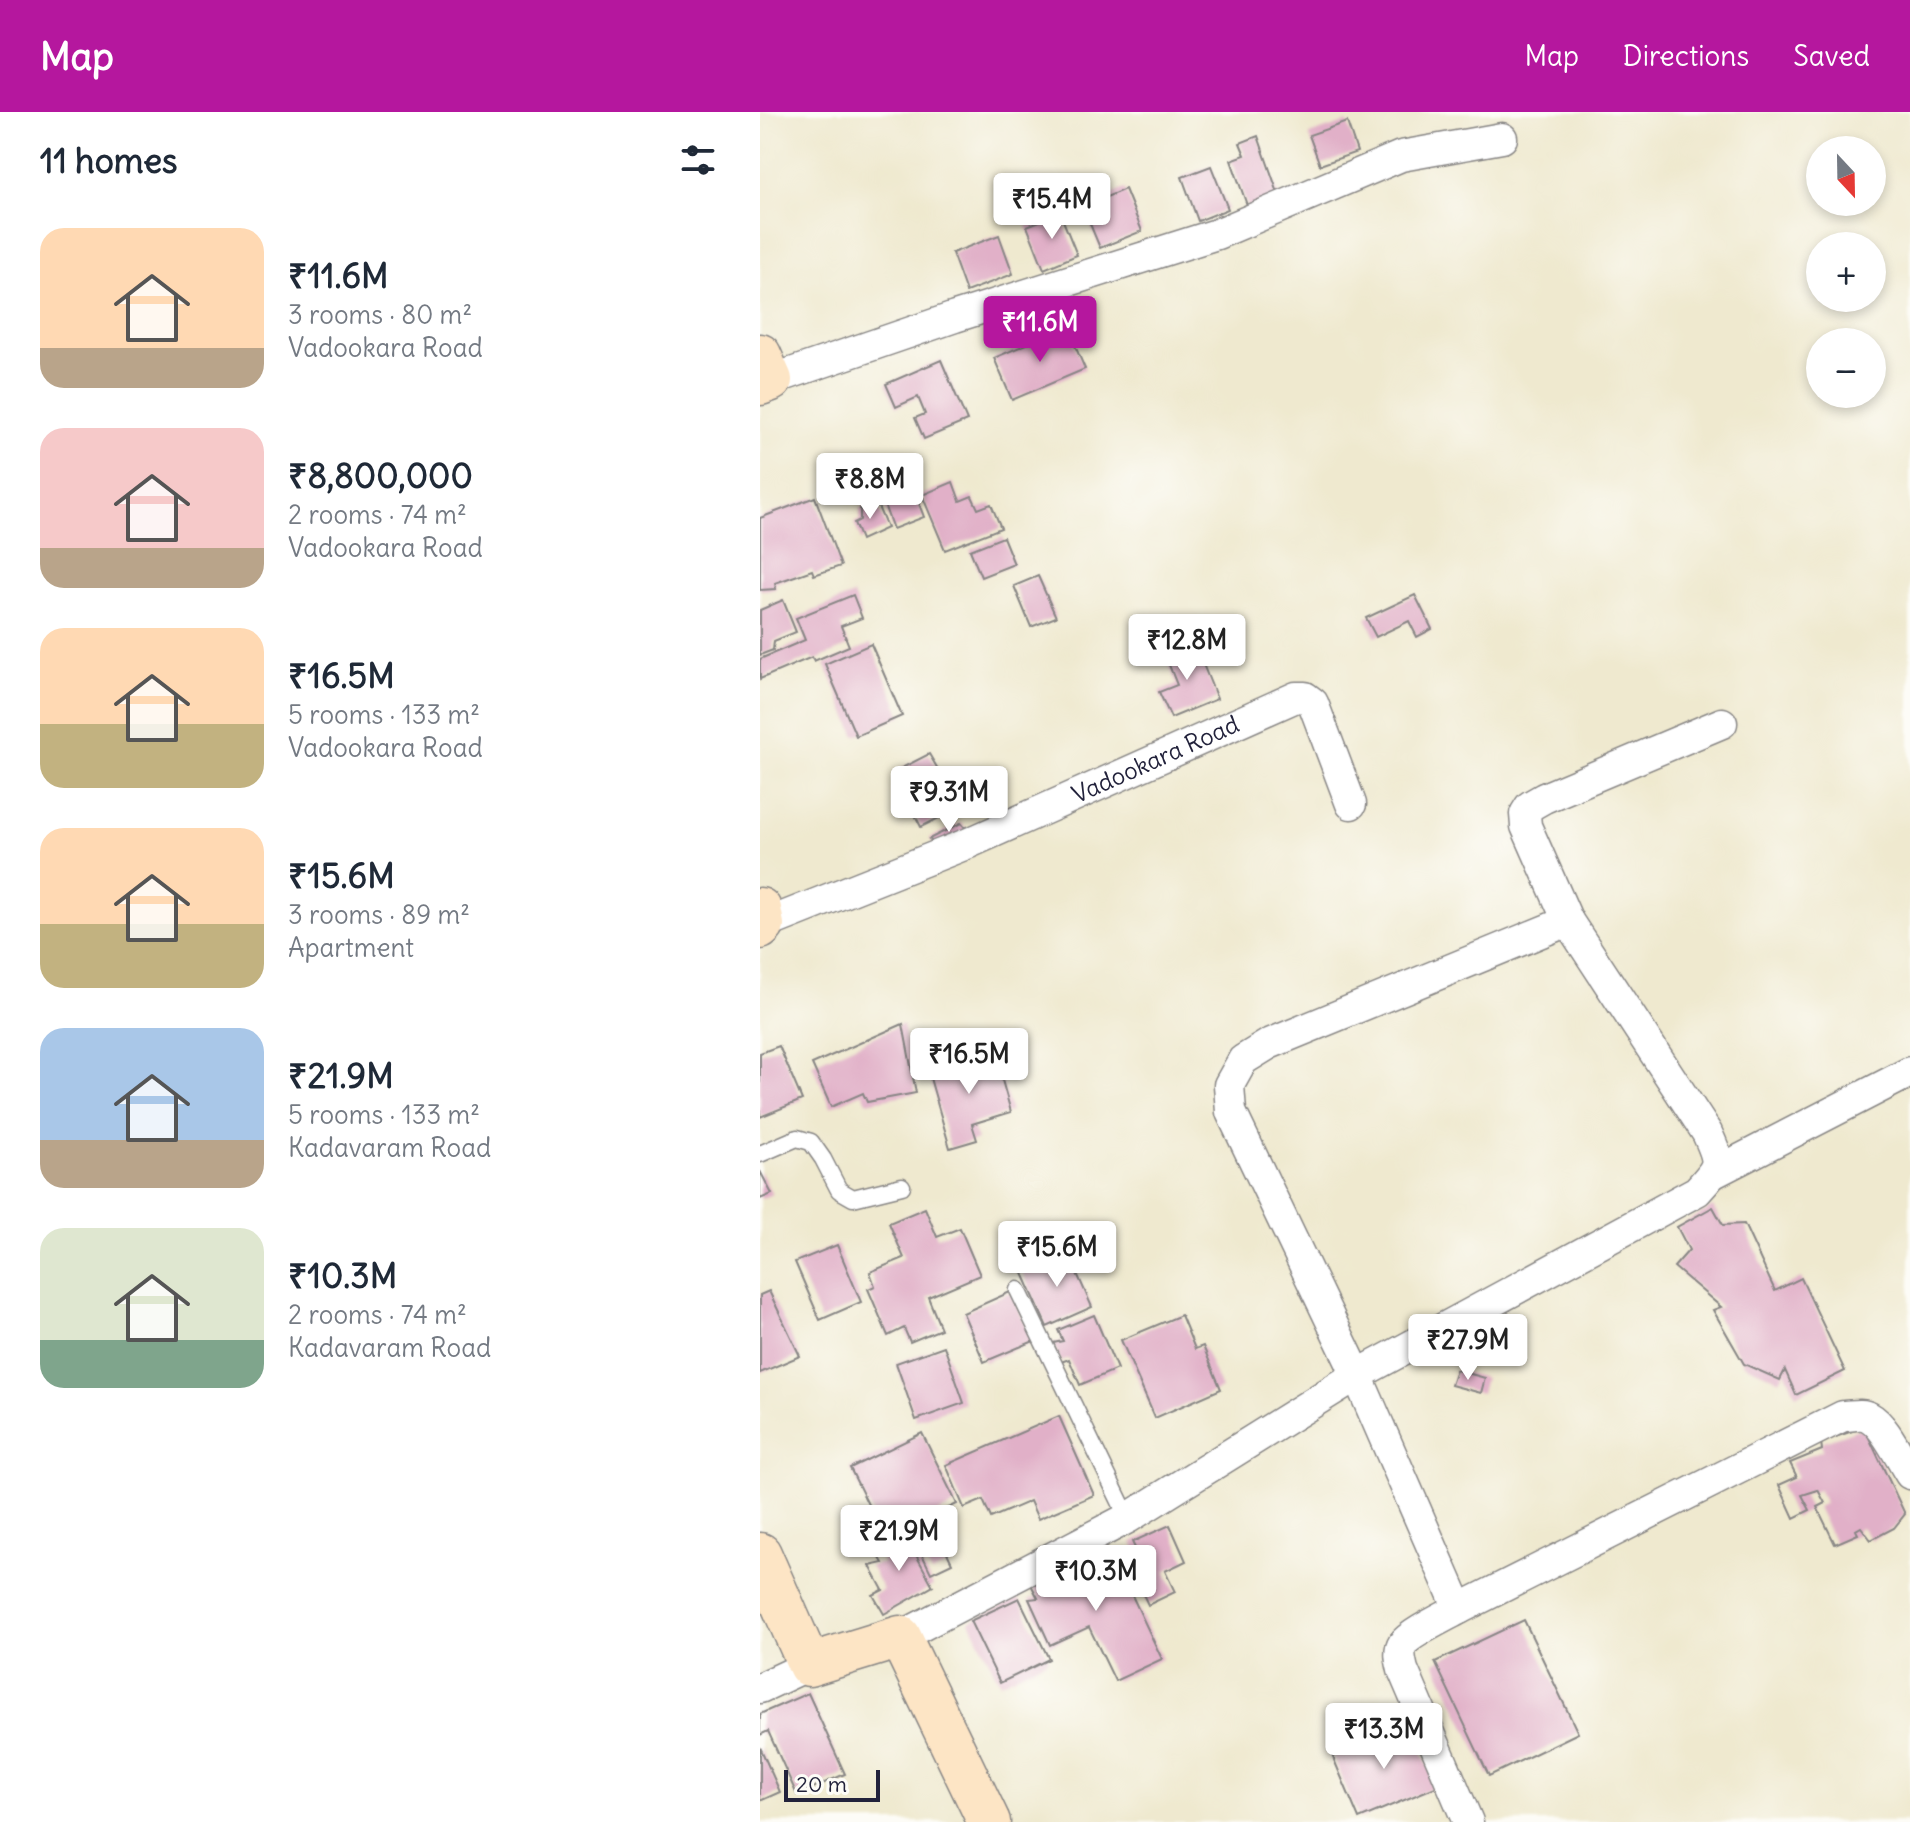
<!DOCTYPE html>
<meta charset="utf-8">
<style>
:root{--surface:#fff;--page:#f2f2f3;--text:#1f2937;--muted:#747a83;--accent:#b5179e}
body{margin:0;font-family:Delius,sans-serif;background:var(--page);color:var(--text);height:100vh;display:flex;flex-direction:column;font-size:30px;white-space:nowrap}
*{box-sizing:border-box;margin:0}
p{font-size:26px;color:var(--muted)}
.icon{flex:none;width:44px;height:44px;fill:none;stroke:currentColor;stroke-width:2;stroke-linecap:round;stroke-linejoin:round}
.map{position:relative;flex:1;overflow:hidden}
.side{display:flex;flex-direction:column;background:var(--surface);width:760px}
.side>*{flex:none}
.needle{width:52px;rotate:158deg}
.controls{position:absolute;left:1046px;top:24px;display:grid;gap:16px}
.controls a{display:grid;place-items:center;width:80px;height:80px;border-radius:50%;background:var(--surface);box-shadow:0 4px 12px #0003;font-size:40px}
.scale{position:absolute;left:24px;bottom:20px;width:96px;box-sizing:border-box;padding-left:8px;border:4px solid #22223b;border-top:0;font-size:22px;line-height:28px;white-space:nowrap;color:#22223b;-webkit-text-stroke:6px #fdfcf7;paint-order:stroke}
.price{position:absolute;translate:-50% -68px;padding:0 18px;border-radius:8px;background:#fff;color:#222;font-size:26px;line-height:52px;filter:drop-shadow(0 2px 4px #0008)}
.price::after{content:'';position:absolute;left:50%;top:48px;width:24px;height:18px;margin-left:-12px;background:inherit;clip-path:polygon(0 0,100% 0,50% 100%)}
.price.current{background:var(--accent);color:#fff}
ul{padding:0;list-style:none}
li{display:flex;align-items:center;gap:24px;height:200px;padding:0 40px}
li span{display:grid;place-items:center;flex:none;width:224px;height:160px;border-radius:24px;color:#555}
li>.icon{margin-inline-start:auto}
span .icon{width:96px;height:96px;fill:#fffc;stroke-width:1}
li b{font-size:34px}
h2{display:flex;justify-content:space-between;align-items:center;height:96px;padding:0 40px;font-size:34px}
header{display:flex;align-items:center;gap:48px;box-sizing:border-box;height:112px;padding:0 40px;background:var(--accent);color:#fff}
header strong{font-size:38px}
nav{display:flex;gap:44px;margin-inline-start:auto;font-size:28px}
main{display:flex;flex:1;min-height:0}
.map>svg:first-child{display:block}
.building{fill:#e1b0c8}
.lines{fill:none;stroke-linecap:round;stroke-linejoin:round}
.service-casing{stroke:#888685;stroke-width:19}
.minor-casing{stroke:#888685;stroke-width:33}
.secondary-casing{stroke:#888685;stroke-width:45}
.service{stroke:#fff;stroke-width:16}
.minor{stroke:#fff;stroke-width:30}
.secondary{stroke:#fde5c5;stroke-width:42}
.labels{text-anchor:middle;stroke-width:7;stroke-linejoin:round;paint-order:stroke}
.street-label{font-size:24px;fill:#22223b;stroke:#fdfcf7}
</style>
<header>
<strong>Map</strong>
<nav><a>Map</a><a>Directions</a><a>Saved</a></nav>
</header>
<main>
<section class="side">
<h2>11 homes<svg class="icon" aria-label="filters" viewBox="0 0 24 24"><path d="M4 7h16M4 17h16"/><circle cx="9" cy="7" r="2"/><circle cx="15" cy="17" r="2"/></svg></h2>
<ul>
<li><span style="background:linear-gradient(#ffd9b3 75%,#b9a48a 0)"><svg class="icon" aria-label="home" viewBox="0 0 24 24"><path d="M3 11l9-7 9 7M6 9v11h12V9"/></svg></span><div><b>₹11.6M</b><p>3 rooms · 80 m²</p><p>Vadookara Road</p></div></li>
<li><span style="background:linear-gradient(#f6c9c9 75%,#b9a48a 0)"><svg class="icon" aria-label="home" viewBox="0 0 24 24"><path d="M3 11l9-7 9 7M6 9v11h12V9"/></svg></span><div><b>₹8,800,000</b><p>2 rooms · 74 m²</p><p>Vadookara Road</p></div></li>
<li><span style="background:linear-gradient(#ffd9b3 60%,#c2b280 0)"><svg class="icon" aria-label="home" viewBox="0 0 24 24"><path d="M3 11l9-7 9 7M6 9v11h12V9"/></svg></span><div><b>₹16.5M</b><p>5 rooms · 133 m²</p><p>Vadookara Road</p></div></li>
<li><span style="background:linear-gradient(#ffd9b3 60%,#c2b280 0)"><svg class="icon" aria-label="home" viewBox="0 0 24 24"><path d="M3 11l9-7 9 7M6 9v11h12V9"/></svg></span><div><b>₹15.6M</b><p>3 rooms · 89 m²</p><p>Apartment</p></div></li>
<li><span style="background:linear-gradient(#a9c7e8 70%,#b9a48a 0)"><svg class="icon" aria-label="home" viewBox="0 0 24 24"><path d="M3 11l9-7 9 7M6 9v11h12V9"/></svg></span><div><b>₹21.9M</b><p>5 rooms · 133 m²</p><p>Kadavaram Road</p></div></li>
<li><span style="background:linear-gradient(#dfe7d0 70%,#7fa58c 0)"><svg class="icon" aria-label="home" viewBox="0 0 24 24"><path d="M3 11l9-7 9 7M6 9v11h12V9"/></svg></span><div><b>₹10.3M</b><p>2 rooms · 74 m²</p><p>Kadavaram Road</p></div></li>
</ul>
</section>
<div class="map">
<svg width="1150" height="1710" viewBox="0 0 1150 1710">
<rect width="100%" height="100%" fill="#fdfcf7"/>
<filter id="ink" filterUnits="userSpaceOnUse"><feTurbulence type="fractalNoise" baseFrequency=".0125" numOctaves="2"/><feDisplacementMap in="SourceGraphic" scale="16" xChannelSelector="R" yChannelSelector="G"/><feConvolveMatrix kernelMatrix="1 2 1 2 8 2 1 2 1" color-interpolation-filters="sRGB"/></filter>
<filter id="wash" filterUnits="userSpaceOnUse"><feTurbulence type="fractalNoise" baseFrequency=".006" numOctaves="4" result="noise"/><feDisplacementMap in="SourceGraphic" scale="32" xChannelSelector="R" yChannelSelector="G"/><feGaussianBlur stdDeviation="1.8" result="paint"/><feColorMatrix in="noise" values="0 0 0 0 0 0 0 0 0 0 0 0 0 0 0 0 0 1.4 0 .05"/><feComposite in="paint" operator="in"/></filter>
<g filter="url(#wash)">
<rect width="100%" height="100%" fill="#efe9cf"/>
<g id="blocks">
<!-- building -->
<g class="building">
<polygon points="587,10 597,40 560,53 549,23"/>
<polygon points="498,24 519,84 488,96 471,48 485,43 480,31"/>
<polygon points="451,54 468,97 438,109 422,65"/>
<polygon points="365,77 382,119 340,136 330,112 339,108 332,91"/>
<polygon points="300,101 317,143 284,157 267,114"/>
<polygon points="239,123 253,162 206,180 192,141"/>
<polygon points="307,215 325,257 252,288 234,246"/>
<polygon points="181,248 207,309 164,327 155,306 165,302 158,285 136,295 126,272"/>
<polygon points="193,370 200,389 212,384 218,397 231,392 241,416 185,438 162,383"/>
<polygon points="154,379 164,405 133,417 123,390"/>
<polygon points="55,385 81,454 54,463 52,458 15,471 16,477 0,478 0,406"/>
<polygon points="116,390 127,416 101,428 94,411 100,408 100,397"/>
<polygon points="243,425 254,452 221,465 210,438"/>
<polygon points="278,464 296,505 271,515 254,474"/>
<polygon points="93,483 102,506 81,514 89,534 54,549 52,545 0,567 0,547 45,528 36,506"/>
<polygon points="655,483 672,517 657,525 649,509 616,525 606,506"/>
<polygon points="23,488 36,520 14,529 13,538 0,543 0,498"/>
<polygon points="434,530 457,587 411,606 399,580 417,573 405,543"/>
<polygon points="111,532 142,604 96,624 65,552"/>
<polygon points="169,642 188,674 150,694 134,660"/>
<polygon points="186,680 193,695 183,700 181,705 161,715 155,703 162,700 159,693"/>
<polygon points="201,711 208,719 177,733 169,727"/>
<polygon points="143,912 156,981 107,990 103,981 71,995 52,952"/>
<polygon points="19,934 42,988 0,1005 0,941"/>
<polygon points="234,940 251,1000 212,1012 217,1028 190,1036 168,959"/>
<polygon points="0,1059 12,1082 0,1087"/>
<polygon points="953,1095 963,1113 984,1112 1015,1179 1041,1166 1085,1259 1036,1283 1025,1258 1020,1268 984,1252 953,1198 961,1195 914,1155 929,1138 917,1115"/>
<polygon points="165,1096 177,1125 200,1116 220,1163 168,1185 181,1217 150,1230 144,1216 128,1224 108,1177 115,1174 110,1160 144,1146 129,1111"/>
<polygon points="77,1133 101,1190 60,1208 35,1150"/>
<polygon points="307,1139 332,1195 287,1215 262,1159"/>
<polygon points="9,1179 40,1244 0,1261 0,1183"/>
<polygon points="250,1180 274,1229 224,1250 203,1201"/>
<polygon points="334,1203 357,1257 320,1273 309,1247 301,1250 293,1231 303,1229 298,1218"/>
<polygon points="421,1203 435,1237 443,1234 461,1277 395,1306 361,1228"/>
<polygon points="184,1234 204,1291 156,1308 136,1251"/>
<polygon points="696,1258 725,1266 721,1281 691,1273"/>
<polygon points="299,1304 334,1383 278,1407 270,1389 231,1406 223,1388 204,1396 186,1353"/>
<polygon points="1104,1315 1145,1402 1134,1416 1111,1428 1101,1415 1096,1418 1098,1422 1075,1432 1057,1395 1065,1391 1058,1378 1042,1383 1050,1398 1034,1406 1019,1373 1037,1365 1030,1351 1062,1338 1061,1330"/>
<polygon points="162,1321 197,1392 170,1405 192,1451 171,1461 143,1403 119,1415 90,1356"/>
<polygon points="410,1413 426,1449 405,1459 415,1480 388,1493 368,1450 381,1448 372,1430"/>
<polygon points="143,1419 173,1474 124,1502 113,1483 123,1478 110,1454 123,1451 114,1436"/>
<polygon points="351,1439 402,1547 355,1569 329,1515 290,1533 269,1487 278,1486 266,1463 285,1459 293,1467"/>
<polygon points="259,1486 289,1547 240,1571 210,1509"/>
<polygon points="764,1508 818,1621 729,1664 675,1550"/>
<polygon points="48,1581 85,1662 37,1683 8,1619 0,1623 0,1602"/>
<polygon points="648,1612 678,1674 599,1707 572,1643"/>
<polygon points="0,1635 20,1680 0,1689"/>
</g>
</g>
</g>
<g filter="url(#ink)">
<use href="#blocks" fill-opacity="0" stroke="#888685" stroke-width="2"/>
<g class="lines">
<!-- service casing -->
<g class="service-casing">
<g id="service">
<polyline points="0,1042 37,1026 51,1030 63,1047 79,1078 93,1086 142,1074"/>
<polyline points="258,1178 368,1406"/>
</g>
</g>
<!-- minor casing -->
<g class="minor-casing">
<g id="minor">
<polyline points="11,268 195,205 457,122 641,44 742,26"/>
<path id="s1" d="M 3,813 L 209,731 L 536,585 L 545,585 L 553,591 L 591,692"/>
<polyline points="954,1061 1150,960"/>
<path d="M 699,1497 L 1083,1304 C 1091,1304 1102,1301 1109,1305 C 1125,1313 1140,1347 1150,1362"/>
<polyline points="140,1525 368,1406 597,1263 471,1000 469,973 483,948 509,932 808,809"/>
<polyline points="0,1576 49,1553"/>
<path d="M 708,1710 L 643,1558 C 641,1549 638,1540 643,1532 C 649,1522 687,1504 699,1497 L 597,1263 L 937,1079 C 961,1053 961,1052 947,1021 L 808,809 L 766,714 L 765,702 L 770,694 L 784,686 L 962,611"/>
</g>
</g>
<!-- secondary casing -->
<g class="secondary-casing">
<g id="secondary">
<polyline points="0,243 11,268 0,272"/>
<polyline points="0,797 3,813 0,816"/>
<polyline points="0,1442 49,1553 140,1525 229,1710"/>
</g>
</g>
<!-- service -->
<use href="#service" class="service"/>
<!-- minor -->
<use href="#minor" class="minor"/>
<!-- secondary -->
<use href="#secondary" class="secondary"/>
</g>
</g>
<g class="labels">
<!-- street labels -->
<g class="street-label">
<text dy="8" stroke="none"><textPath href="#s1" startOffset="426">Vadookara Road</textPath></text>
</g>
</g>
</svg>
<div class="controls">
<a><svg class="needle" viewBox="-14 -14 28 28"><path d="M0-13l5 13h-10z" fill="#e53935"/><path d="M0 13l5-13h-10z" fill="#747a83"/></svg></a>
<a>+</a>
<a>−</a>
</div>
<div class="scale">20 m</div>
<b class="price" style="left:292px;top:129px">₹15.4M</b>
<b class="price current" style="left:280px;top:252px">₹11.6M</b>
<b class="price" style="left:110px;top:409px">₹8.8M</b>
<b class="price" style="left:427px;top:570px">₹12.8M</b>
<b class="price" style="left:189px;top:722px">₹9.31M</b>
<b class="price" style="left:209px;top:984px">₹16.5M</b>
<b class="price" style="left:297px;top:1177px">₹15.6M</b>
<b class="price" style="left:708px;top:1270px">₹27.9M</b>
<b class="price" style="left:139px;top:1461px">₹21.9M</b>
<b class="price" style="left:336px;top:1501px">₹10.3M</b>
<b class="price" style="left:624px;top:1659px">₹13.3M</b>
</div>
</main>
